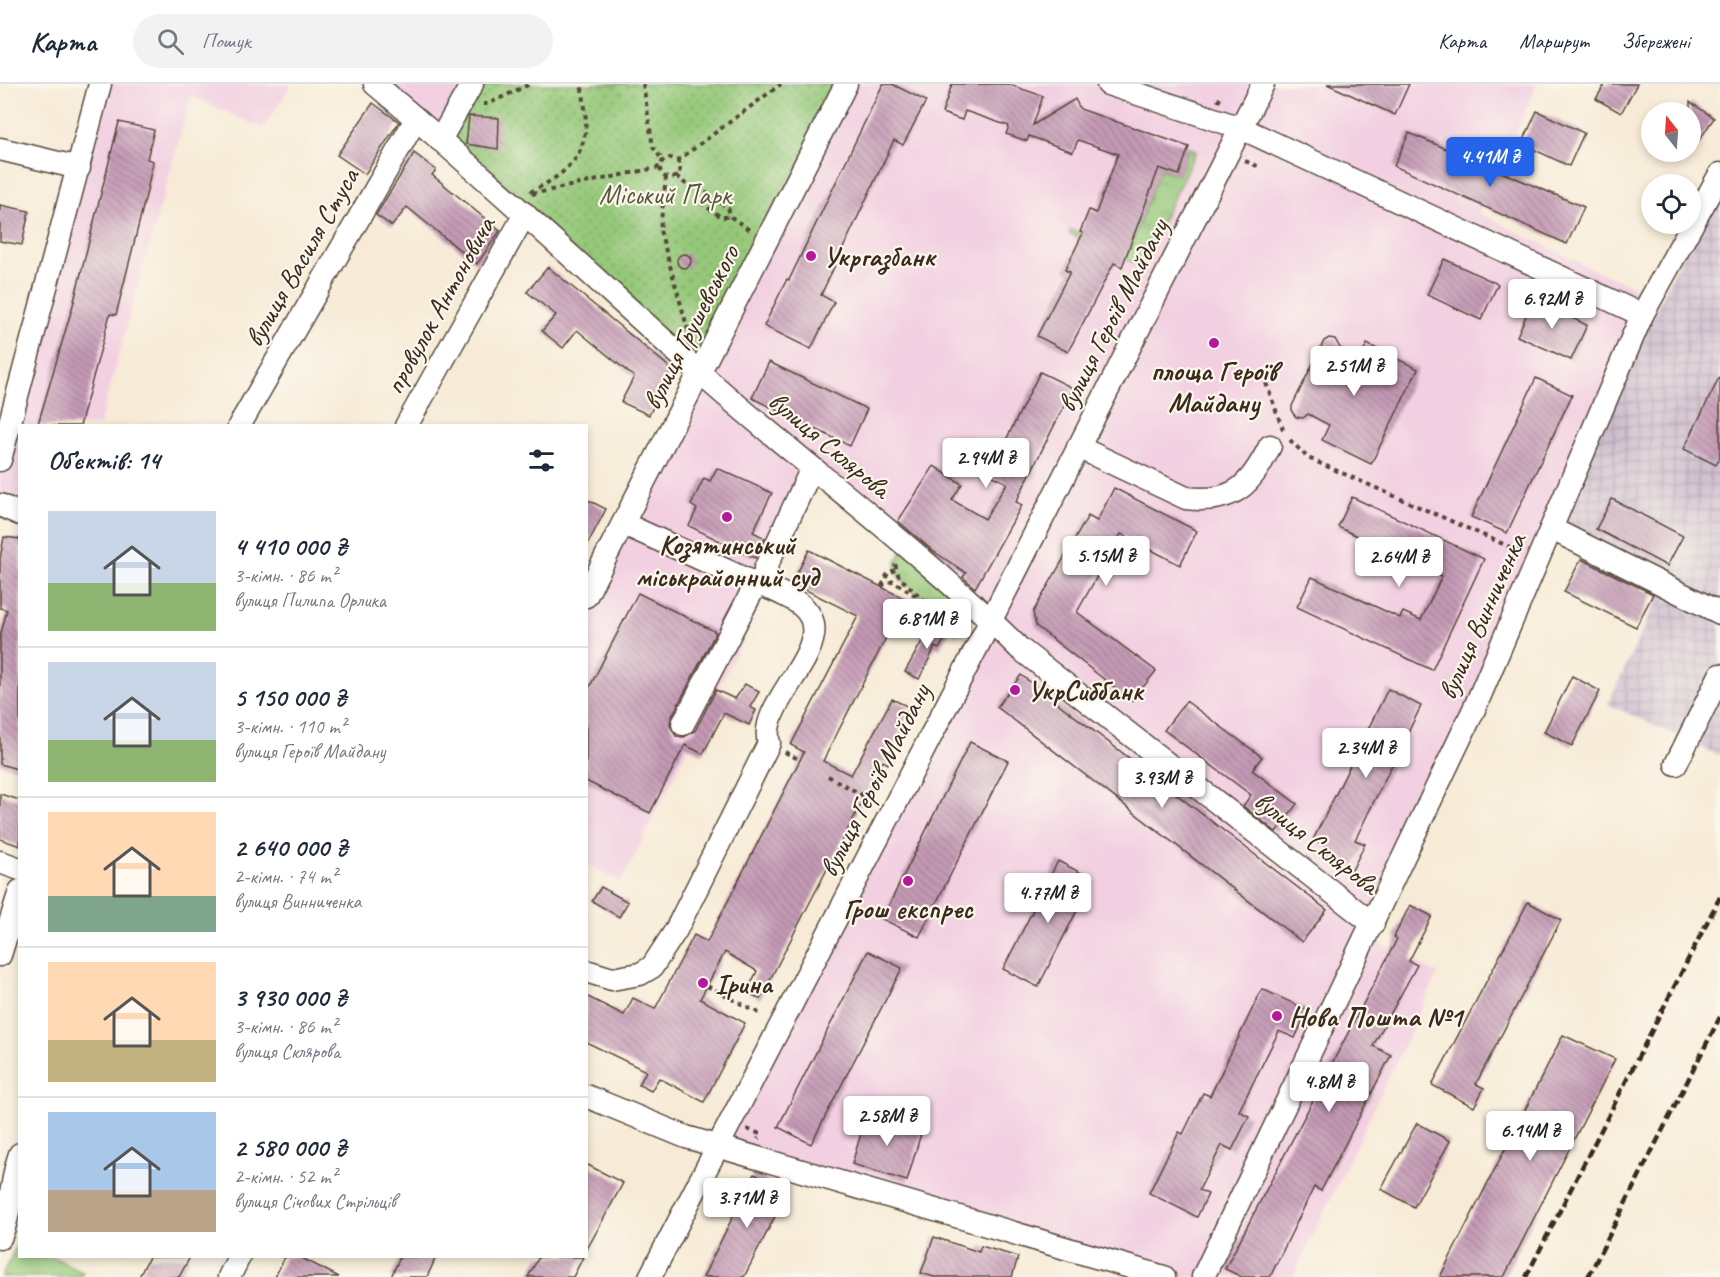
<!DOCTYPE html>
<html lang="uk">
<meta charset="utf-8">
<style>
:root{--surface:#fff;--page:#f2f2f3;--text:#1f2937;--muted:#747a83;--line:#e0e1e3;--accent:#2563eb}
body{margin:0;font-family:Caveat,sans-serif;background:var(--page);color:var(--text);height:100vh;display:flex;flex-direction:column;font-size:22px;white-space:nowrap}
*{box-sizing:border-box;margin:0}
p{font-size:20px;color:var(--muted)}
.icon{flex:none;width:33px;height:33px;fill:none;stroke:currentColor;stroke-width:2;stroke-linecap:round;stroke-linejoin:round}
.map{position:relative;flex:1;overflow:hidden}
.details{position:absolute;left:18px;top:340px;width:570px;height:834px;display:flex;flex-direction:column;background:var(--surface);border-radius:0px;box-shadow:0 3px 9px #0003}
.details>*{flex:none}
.needle{width:39px;rotate:343deg}
.controls{position:absolute;left:1641px;top:18px;display:grid;gap:12px}
.controls a{display:grid;place-items:center;width:60px;height:60px;border-radius:50%;background:var(--surface);box-shadow:0 3px 9px #0003;font-size:30px}
.price{position:absolute;translate:-50% -51px;padding:0 14px;border-radius:6px;background:#fff;color:#222;font-size:20px;line-height:39px;filter:drop-shadow(0 2px 3px #0008)}
.price::after{content:'';position:absolute;left:50%;top:36px;width:18px;height:14px;margin-left:-9px;background:inherit;clip-path:polygon(0 0,100% 0,50% 100%)}
.price.selected{background:var(--accent);color:#fff}
ul{padding:0;list-style:none}
li{display:flex;align-items:center;gap:18px;height:150px;padding:0 30px}
li+li{border-top:2px solid var(--line)}
li span{display:grid;place-items:center;flex:none;width:168px;height:120px;border-radius:0px;color:#555}
li>.icon{margin-inline-start:auto}
span .icon{width:72px;height:72px;fill:#fffc;stroke-width:1}
li b{font-size:26px}
h2{display:flex;justify-content:space-between;align-items:center;height:72px;padding:0 30px;font-size:26px}
header{display:flex;align-items:center;gap:36px;box-sizing:border-box;height:84px;padding:0 30px;background:var(--surface);border-bottom:2px solid var(--line)}
header strong{font-size:28px}
nav{display:flex;gap:33px;margin-inline-start:auto;font-size:21px}
.search{width:420px;height:54px;background:var(--page);display:flex;align-items:center;gap:15px;box-sizing:border-box;padding:0 21px;border-radius:33px;color:var(--muted);font-size:22px}
.map>svg:first-child{display:block}
.built{fill:#f2cfe1}
.industrial{fill:url(#industrial-grid)}
.grass{fill:url(#grass-tufts);stroke:#68794c;stroke-width:1.5}
.park{fill:url(#park-dots);stroke:#68794c;stroke-width:1.5}
.pitch{fill:#95c879;stroke:#68794c;stroke-width:1.5}
.building{fill:url(#building-back-hatch)}
.lines{fill:none;stroke-linecap:round;stroke-linejoin:round}
.minor-casing{stroke:#57473a;stroke-width:25}
.path{stroke:#57473a;stroke-width:4;stroke-dasharray:4.5 4.5;stroke-linecap:butt}
.minor{stroke:#fff;stroke-width:22}
.rail{stroke:#3b2a1e;stroke-width:4.5;stroke-dasharray:9 4.5;stroke-linecap:butt}
.poi-dot{fill:#b5179e;stroke:#fbf7ec;stroke-width:2}
.labels{text-anchor:middle;stroke-width:4.5;stroke-linejoin:round;paint-order:stroke}
.park-label{font-size:28px;fill:#565939;stroke:#fbf7ec}
.poi-label{font-size:28px;font-weight:bold;fill:#3b2a1e;stroke:#fbf7ec;text-anchor:start}
.street-label{font-size:28px;fill:#3b2a1e;stroke:#fbf7ec}
</style>
<header>
<strong>Карта</strong>
<div class="search"><svg class="icon" aria-label="search" viewBox="0 0 24 24"><circle cx="10" cy="10" r="6"/><path d="M15 15l6 6"/></svg>Пошук</div>
<nav><a>Карта</a><a>Маршрут</a><a>Збережені</a></nav>
</header>
<div class="map">
<svg width="1720" height="1193" viewBox="0 0 1720 1193">
<defs>
<pattern id="industrial-grid" width="8" height="8" patternUnits="userSpaceOnUse" patternTransform="scale(1.5)"><rect width="8" height="8" fill="#cfbdcf"/><path d="M0 4h8M4 0v8" fill="none" stroke="#a99aa7"/></pattern>
<pattern id="grass-tufts" width="24" height="20" patternUnits="userSpaceOnUse" patternTransform="scale(1.5)"><rect width="24" height="20" fill="#95c879"/><path d="M3 7l-1-3M5 7V3M7 7l1-3M15 17l-1-3M17 17v-4M19 17l1-3" fill="none" stroke="#7ba363"/></pattern>
<pattern id="park-dots" width="8" height="8" patternUnits="userSpaceOnUse" patternTransform="scale(1.5)"><rect width="8" height="8" fill="#95c879"/><path d="M2 2h.1M6 6h.1" fill="none" stroke="#7ba363" stroke-width="1.8" stroke-linecap="round"/></pattern>
<pattern id="building-back-hatch" width="6" height="6" patternUnits="userSpaceOnUse" patternTransform="scale(1.5)"><rect width="6" height="6" fill="#c49ab5"/><path d="M-1 5l2 2M0 0l6 6M5-1l2 2" fill="none" stroke="#a07e93"/></pattern>
</defs>
<rect width="100%" height="100%" fill="#fbf7ec"/>
<filter id="ink" filterUnits="userSpaceOnUse"><feTurbulence type="fractalNoise" baseFrequency=".0167" numOctaves="2"/><feDisplacementMap in="SourceGraphic" scale="12" xChannelSelector="R" yChannelSelector="G"/><feConvolveMatrix kernelMatrix="1 2 1 2 8 2 1 2 1" color-interpolation-filters="sRGB"/></filter>
<filter id="wash" filterUnits="userSpaceOnUse"><feTurbulence type="fractalNoise" baseFrequency=".008" numOctaves="4" result="noise"/><feDisplacementMap in="SourceGraphic" scale="24" xChannelSelector="R" yChannelSelector="G"/><feGaussianBlur stdDeviation="1.35" result="paint"/><feColorMatrix in="noise" values="0 0 0 0 0 0 0 0 0 0 0 0 0 0 0 0 0 1.4 0 .05"/><feComposite in="paint" operator="in"/></filter>
<g filter="url(#wash)">
<rect width="100%" height="100%" fill="#f7ebd7"/>
<!-- built -->
<g class="built">
<polygon points="100,0 292,0 263,44 191,12 99,342 20,342 19,430 0,421 0,377"/>
<polygon points="374,0 472,0 440,56"/>
<polygon points="845,0 1537,0 1479,129 1590,184 1653,211 1367,852 1438,890 1293,1193 1163,1193 719,1063 990,536 812,384 769,503 621,798 587,780 586,512"/>
</g>
<!-- industrial -->
<polygon class="industrial" points="1720,90 1720,672 1608,620 1664,501 1552,445"/>
<!-- grass -->
<g class="grass">
<polygon points="1189,63 1196,67 1140,182 1069,150 1071,146 1129,167 1160,85 1179,91"/>
<path d="M 905,463 L 973,520 L 957,549 L 899,493 C 892,481 898,474 905,463 Z"/>
</g>
<!-- park -->
<polygon class="park" points="472,0 845,0 700,289 440,56"/>
<!-- pitch -->
<polygon class="pitch" points="19,1157 20,1173 53,1173 83,1188 80,1193 1,1193"/>
<g id="blocks">
<!-- building -->
<g class="building">
<polygon points="883,0 892,0 926,17 903,61 894,56 821,211 834,218 811,265 764,242 787,195 789,196"/>
<polygon points="952,0 1007,0 1043,12 1033,41 1075,15 1080,25 1189,63 1179,91 1159,84 1122,183 1114,179 1068,268 1037,252 1070,188 1065,186 1083,149 1080,148 1089,126 1096,129 1118,70 1078,56 1073,68 1029,52 1027,57 1006,50 1009,42 965,27 962,36 942,29"/>
<polygon points="1327,0 1409,0 1395,31"/>
<polygon points="1605,0 1637,0 1621,29 1596,15"/>
<polygon points="1690,18 1714,34 1690,70"/>
<polygon points="373,19 399,38 365,90 337,71"/>
<polygon points="1537,27 1584,49 1569,82 1522,60"/>
<polygon points="469,32 499,34 498,65 466,60"/>
<polygon points="119,38 154,46 147,75 153,77 147,107 116,231 110,230 80,342 46,342 38,340 73,221"/>
<polygon points="1409,49 1584,123 1567,160 1394,82"/>
<polygon points="414,69 436,86 432,91 500,147 477,180 407,123 392,142 376,131"/>
<polygon points="0,121 29,127 22,161 0,157"/>
<circle cx="684" cy="177" r="7"/>
<polygon points="1444,175 1498,200 1481,236 1427,211"/>
<polygon points="548,183 668,282 670,289 649,331 621,318 634,293 577,246 563,264 542,247 556,231 527,208"/>
<polygon points="1533,216 1587,241 1571,276 1517,252"/>
<polygon points="1329,254 1335,255 1340,264 1360,274 1367,260 1418,285 1371,380 1322,356 1329,341 1308,330 1303,334 1296,333 1292,328 1292,322 1324,257"/>
<polygon points="769,278 867,325 850,362 752,314"/>
<polygon points="1040,288 1073,304 1016,418 1022,421 975,504 963,493 966,489 933,467 898,437 934,382 962,400 952,416 985,435 1007,399 989,390"/>
<polygon points="1720,292 1720,373 1716,381 1684,365"/>
<polygon points="1536,294 1572,311 1507,449 1471,433"/>
<polygon points="717,384 772,409 753,448 765,454 755,474 689,442 697,425 691,421 704,394 710,397"/>
<polygon points="1114,404 1197,447 1180,481 1121,450 1077,528 1156,587 1132,617 1036,542 1033,528 1088,432 1097,437"/>
<polygon points="1352,413 1484,475 1432,586 1297,523 1312,493 1400,534 1403,528 1421,536 1442,492 1338,443"/>
<polygon points="586,415 606,425 586,463"/>
<polygon points="1612,415 1683,452 1667,482 1596,445"/>
<polygon points="4,453 20,455 20,686 0,680 0,553 7,526 0,524 0,474"/>
<polygon points="809,466 911,518 894,551 889,548 823,677 851,691 892,615 909,623 905,630 908,632 898,650 902,652 888,680 883,677 760,915 747,908 757,887 725,868 700,915 745,939 704,1018 659,994 651,1007 639,1001 646,987 586,958 586,912 624,931 633,914 655,925 694,851 707,858 804,668 791,661 858,532 792,499"/>
<polygon points="1581,475 1653,510 1636,543 1564,508"/>
<polygon points="638,509 716,548 671,634 670,641 676,652 684,653 695,647 716,606 735,615 745,600 759,608 750,623 756,626 749,641 724,629 703,670 685,661 650,729 586,697 586,610"/>
<polygon points="932,539 949,548 939,565 935,563 919,595 905,588"/>
<polygon points="1021,591 1327,826 1302,858 997,623"/>
<polygon points="1572,592 1600,607 1572,662 1544,648"/>
<polygon points="1388,605 1421,622 1355,756 1365,760 1352,786 1327,774 1331,764 1313,756"/>
<polygon points="1186,617 1262,673 1252,686 1297,720 1276,748 1243,722 1251,711 1164,646"/>
<polygon points="970,658 1008,677 919,853 882,835"/>
<polygon points="0,710 20,716 20,762 0,755"/>
<polygon points="1058,777 1093,795 1038,903 1003,885"/>
<polygon points="601,803 628,818 619,833 592,817"/>
<polygon points="1528,818 1561,836 1476,1000 1484,1004 1474,1023 1432,1001"/>
<polygon points="1410,821 1432,832 1409,877 1417,881 1373,962 1391,971 1321,1107 1314,1103 1270,1193 1242,1193 1225,1185 1397,855 1394,853"/>
<polygon points="868,867 902,884 811,1060 778,1043"/>
<polygon points="1262,905 1308,926 1295,954 1279,947 1239,1027 1249,1032 1232,1066 1222,1061 1199,1106 1208,1110 1197,1133 1149,1109 1179,1048 1183,1050 1203,1009 1210,1012"/>
<polygon points="1563,951 1615,975 1504,1193 1440,1193"/>
<polygon points="867,1029 922,1046 907,1097 852,1080"/>
<polygon points="1417,1039 1450,1057 1414,1123 1381,1105"/>
<polygon points="586,1080 623,1099 586,1167"/>
<polygon points="754,1090 788,1107 744,1193 703,1193"/>
<polygon points="934,1153 979,1168 981,1162 1018,1173 1012,1193 934,1193 921,1189"/>
<polygon points="149,1173 190,1173 179,1193 139,1193"/>
<polygon points="285,1173 300,1173 339,1193 275,1193"/>
<polygon points="400,1173 436,1173 427,1193 391,1193"/>
<polygon points="539,1173 583,1173 573,1193 528,1193"/>
</g>
</g>
</g>
<g filter="url(#ink)">
<use href="#blocks" fill-opacity="0" stroke="#57473a" stroke-width="1.5"/>
<g class="lines">
<!-- minor casing -->
<g class="minor-casing">
<g id="minor">
<path d="M 375,0 C 486,93 592,192 700,289 C 805,382 919,465 1019,564 L 1373,840"/>
<polyline points="1108,0 1241,44 1642,231"/>
<polyline points="440,56 472,0"/>
<polyline points="0,65 79,84"/>
<polyline points="239,342 416,35"/>
<polyline points="406,342 525,130"/>
<path d="M 1078,363 L 1186,414 C 1234,420 1251,401 1270,362"/>
<polyline points="0,376 100,0"/>
<polyline points="0,421 20,430"/>
<polyline points="1552,445 1720,529"/>
<polyline points="769,503 765,485 812,384"/>
<polyline points="586,512 846,0"/>
<polyline points="683,640 756,500"/>
<polyline points="1676,680 1720,591"/>
<polyline points="0,778 20,785"/>
<polyline points="0,871 20,807"/>
<path d="M 586,887 L 612,895 L 640,890 L 652,883 L 676,846 L 769,659 C 755,614 858,550 790,514 C 779,508 769,503 756,500 L 624,440"/>
<polyline points="586,1012 686,1053 1164,1193"/>
<path d="M 0,1154 C 12,1128 10,1097 20,1070"/>
<polyline points="229,1193 239,1173"/>
<polyline points="650,1193 991,536 1263,0"/>
<polyline points="1203,1193 1475,623 1642,231 1720,90"/>
</g>
</g>
<!-- path -->
<g class="path">
<polyline points="643,0 653,63 663,77"/>
<polyline points="1218,18 1222,10"/>
<polyline points="483,20 488,20 530,0"/>
<circle cx="670" cy="84" r="10"/>
<polyline points="677,77 781,0"/>
<polyline points="1245,77 1260,83"/>
<polyline points="676,92 698,110 706,109 728,124 731,133 751,147"/>
<polyline points="666,93 660,146 690,253"/>
<path d="M 530,108 C 584,82 593,57 581,0"/>
<polyline points="532,110 660,83"/>
<polyline points="698,110 700,118 721,133 731,133"/>
<polyline points="1266,299 1284,348"/>
<polyline points="1290,356 1308,374 1519,467"/>
<polyline points="895,480 899,493 961,551"/>
<polyline points="881,502 893,497 919,514"/>
<polyline points="882,502 888,489 895,486"/>
<polyline points="785,668 800,676"/>
<polyline points="828,692 871,716"/>
<polyline points="707,902 761,930"/>
<polyline points="747,1045 760,1050 758,1055"/>
</g>
<!-- minor -->
<use href="#minor" class="minor"/>
<!-- rail -->
<g class="rail">
<polyline points="1526,1193 1720,813"/>
<polyline points="1588,1193 1720,933"/>
</g>
</g>
</g>
<!-- markers -->
<g class="poi-dot">
<circle cx="811" cy="172" r="6"/>
<circle cx="1214" cy="259" r="6"/>
<circle cx="727" cy="433" r="6"/>
<circle cx="1015" cy="606" r="6"/>
<circle cx="908" cy="797" r="6"/>
<circle cx="703" cy="899" r="6"/>
<circle cx="1277" cy="932" r="6"/>
</g>
<g class="labels">
<!-- park labels -->
<g class="park-label">
<text x="665" y="120">Міський Парк</text>
</g>
<!-- poi labels -->
<g class="poi-label">
<text x="823" y="182">Укргазбанк</text>
<text x="1214" y="296" text-anchor="middle">площа Героїв<tspan x="1214" dy="32">Майдану</tspan></text>
<text x="727" y="470" text-anchor="middle">Козятинський<tspan x="727" dy="32">міськрайонний суд</tspan></text>
<text x="1027" y="616">УкрСиббанк</text>
<text x="908" y="834" text-anchor="middle">Грош експрес</text>
<text x="715" y="909">Ірина</text>
<text x="1289" y="942">Нова Пошта №1</text>
</g>
<!-- street labels -->
<g class="street-label">
<text transform="translate(301 173) rotate(-60)" y="10">вулиця Василя Стуса</text>
<text transform="translate(439 221) rotate(-61)" y="10">провулок Антоновича</text>
<text transform="translate(1112 231) rotate(-63)" y="10">вулиця Героїв Майдану</text>
<text transform="translate(690 243) rotate(-63)" y="10">вулиця Грушевського</text>
<text transform="translate(830 360) rotate(40)" y="10">вулиця Склярова</text>
<text transform="translate(1481 532) rotate(-66)" y="10">вулиця Винниченка</text>
<text transform="translate(874 696) rotate(-63)" y="10">вулиця Героїв Майдану</text>
<text transform="translate(1317 758) rotate(38)" y="10">вулиця Склярова</text>
</g>
</g>
</svg>
<div class="controls">
<a><svg class="needle" viewBox="-14 -14 28 28"><path d="M0-13l5 13h-10z" fill="#e53935"/><path d="M0 13l5-13h-10z" fill="#747a83"/></svg></a>
<a><svg class="icon" aria-label="locate" viewBox="0 0 24 24"><circle cx="12" cy="12" r="6"/><path d="M12 2v4M12 18v4M2 12h4M18 12h4"/></svg></a>
</div>
<b class="price selected" style="left:1490px;top:104px">4.41M ₴</b>
<b class="price" style="left:1552px;top:246px">6.92M ₴</b>
<b class="price" style="left:1354px;top:313px">2.51M ₴</b>
<b class="price" style="left:986px;top:405px">2.94M ₴</b>
<b class="price" style="left:1106px;top:503px">5.15M ₴</b>
<b class="price" style="left:1399px;top:504px">2.64M ₴</b>
<b class="price" style="left:927px;top:566px">6.81M ₴</b>
<b class="price" style="left:1366px;top:695px">2.34M ₴</b>
<b class="price" style="left:1162px;top:725px">3.93M ₴</b>
<b class="price" style="left:1048px;top:840px">4.77M ₴</b>
<b class="price" style="left:1329px;top:1029px">4.8M ₴</b>
<b class="price" style="left:887px;top:1063px">2.58M ₴</b>
<b class="price" style="left:1530px;top:1078px">6.14M ₴</b>
<b class="price" style="left:747px;top:1145px">3.71M ₴</b>
<section class="details">
<h2>Об’єктів: 14<svg class="icon" aria-label="filters" viewBox="0 0 24 24"><path d="M4 7h16M4 17h16"/><circle cx="9" cy="7" r="2"/><circle cx="15" cy="17" r="2"/></svg></h2>
<ul>
<li><span style="background:linear-gradient(#c9d6e8 60%,#8fb573 0)"><svg class="icon" aria-label="home" viewBox="0 0 24 24"><path d="M3 11l9-7 9 7M6 9v11h12V9"/></svg></span><div><b>4 410 000 ₴</b><p>3-кімн. · 86 m²</p><p>вулиця Пилипа Орлика</p></div></li>
<li><span style="background:linear-gradient(#c9d6e8 65%,#8fb573 0)"><svg class="icon" aria-label="home" viewBox="0 0 24 24"><path d="M3 11l9-7 9 7M6 9v11h12V9"/></svg></span><div><b>5 150 000 ₴</b><p>3-кімн. · 110 m²</p><p>вулиця Героїв Майдану</p></div></li>
<li><span style="background:linear-gradient(#ffd9b3 70%,#7fa58c 0)"><svg class="icon" aria-label="home" viewBox="0 0 24 24"><path d="M3 11l9-7 9 7M6 9v11h12V9"/></svg></span><div><b>2 640 000 ₴</b><p>2-кімн. · 74 m²</p><p>вулиця Винниченка</p></div></li>
<li><span style="background:linear-gradient(#ffd9b3 65%,#c2b280 0)"><svg class="icon" aria-label="home" viewBox="0 0 24 24"><path d="M3 11l9-7 9 7M6 9v11h12V9"/></svg></span><div><b>3 930 000 ₴</b><p>3-кімн. · 86 m²</p><p>вулиця Склярова</p></div></li>
<li><span style="background:linear-gradient(#a9c7e8 65%,#b9a48a 0)"><svg class="icon" aria-label="home" viewBox="0 0 24 24"><path d="M3 11l9-7 9 7M6 9v11h12V9"/></svg></span><div><b>2 580 000 ₴</b><p>2-кімн. · 52 m²</p><p>вулиця Січових Стрільців</p></div></li>
</ul>
</section>
</div>
